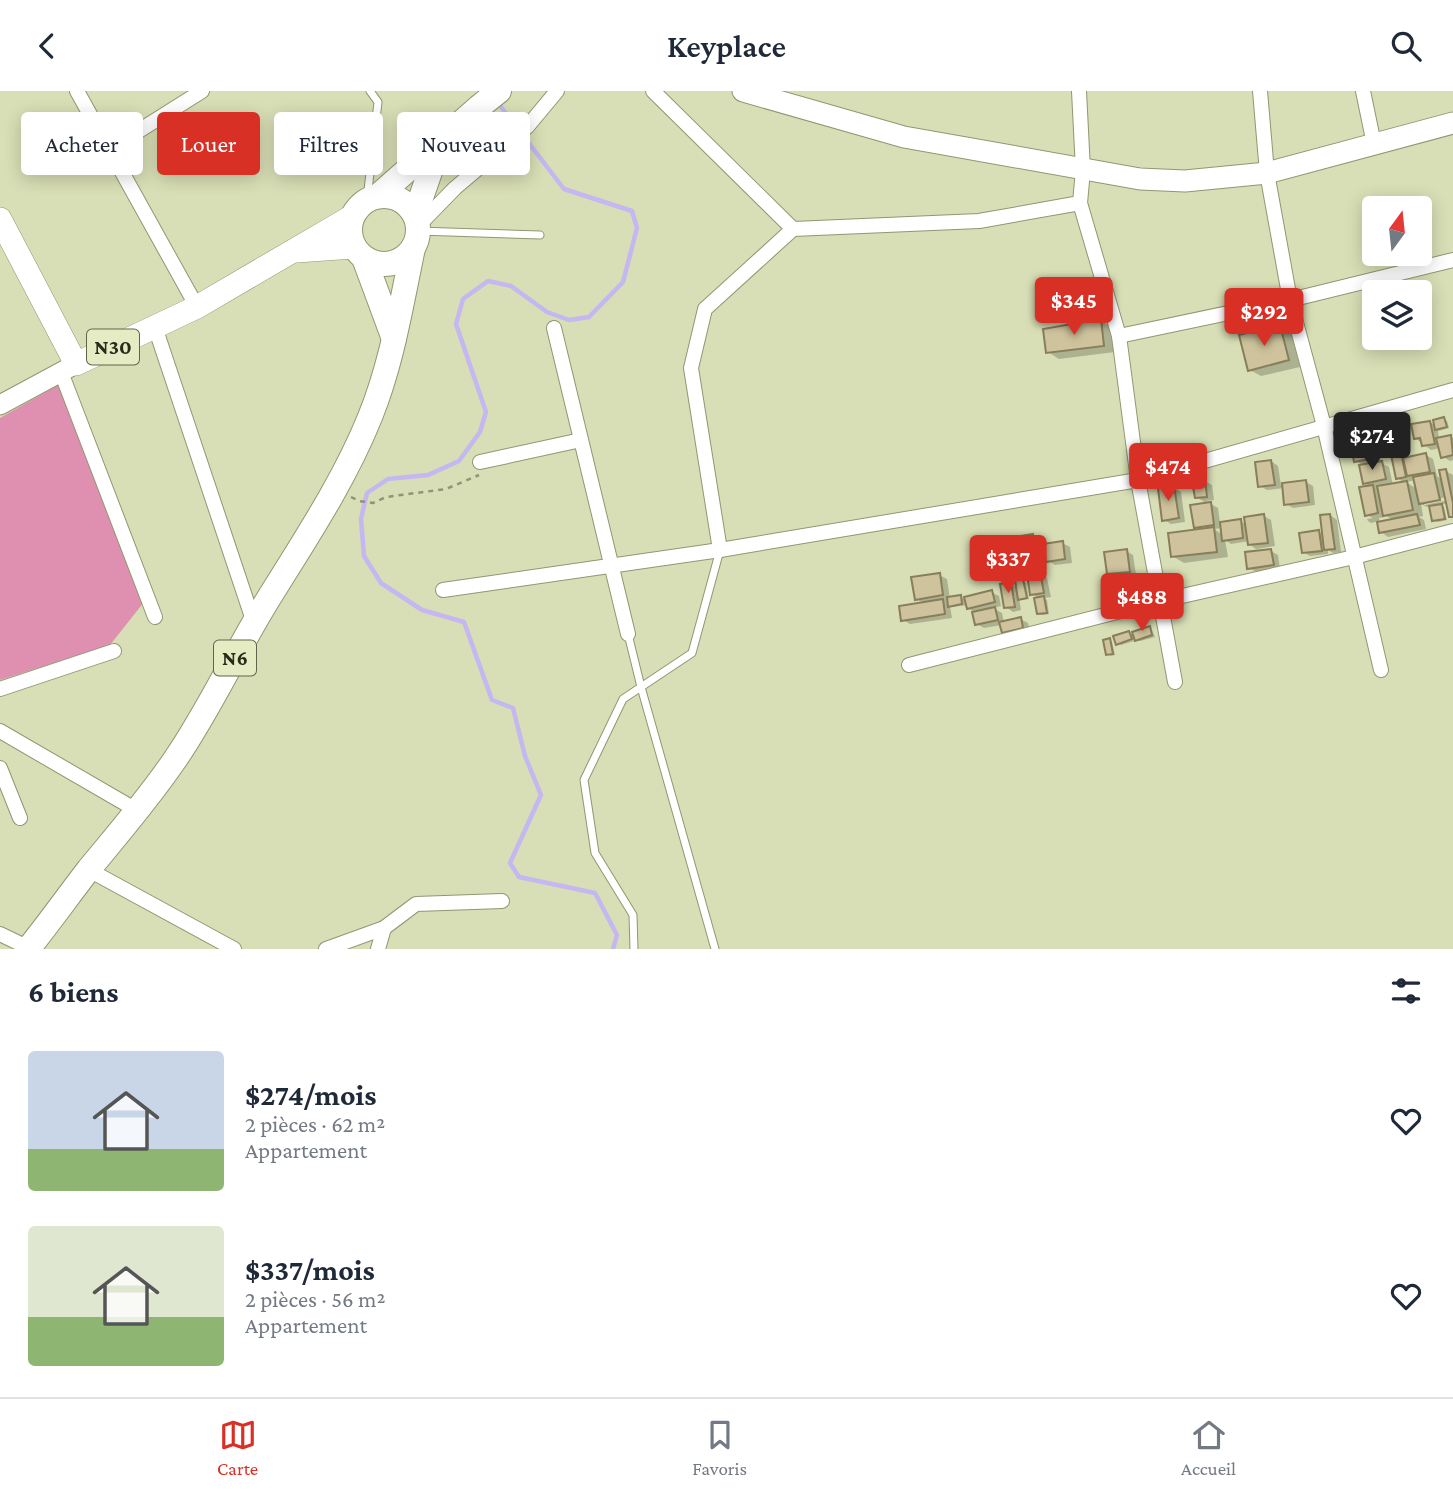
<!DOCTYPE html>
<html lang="fr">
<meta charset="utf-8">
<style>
:root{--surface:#fff;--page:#f2f2f3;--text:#1f2937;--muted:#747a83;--line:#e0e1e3;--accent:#d93025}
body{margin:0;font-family:"Crimson Pro",serif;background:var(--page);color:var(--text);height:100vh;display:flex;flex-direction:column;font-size:26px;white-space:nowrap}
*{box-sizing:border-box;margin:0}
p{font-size:23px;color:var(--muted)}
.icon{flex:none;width:38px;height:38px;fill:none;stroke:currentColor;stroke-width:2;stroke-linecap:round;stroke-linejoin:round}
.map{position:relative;height:858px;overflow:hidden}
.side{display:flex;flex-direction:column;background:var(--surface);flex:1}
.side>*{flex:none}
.top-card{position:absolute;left:21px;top:21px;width:700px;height:63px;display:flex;gap:14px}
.needle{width:46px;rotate:15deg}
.controls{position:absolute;left:1362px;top:105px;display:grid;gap:14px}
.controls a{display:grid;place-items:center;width:70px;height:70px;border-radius:7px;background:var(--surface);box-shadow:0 4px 18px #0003;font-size:35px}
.price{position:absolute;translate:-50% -60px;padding:0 16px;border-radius:7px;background:var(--accent);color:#fff;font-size:23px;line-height:46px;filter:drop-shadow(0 2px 4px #0008)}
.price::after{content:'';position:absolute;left:50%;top:42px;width:21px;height:16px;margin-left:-10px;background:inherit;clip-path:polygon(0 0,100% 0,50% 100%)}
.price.on{background:#222;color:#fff}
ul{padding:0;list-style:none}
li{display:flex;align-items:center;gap:21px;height:175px;padding:0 28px}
li span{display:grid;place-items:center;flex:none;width:196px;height:140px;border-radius:7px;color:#555}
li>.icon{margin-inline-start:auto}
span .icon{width:84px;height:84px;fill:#fffc;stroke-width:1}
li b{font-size:30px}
h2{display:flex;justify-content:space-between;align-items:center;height:84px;padding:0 28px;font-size:30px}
.tag{padding:0 24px;border-radius:7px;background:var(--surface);box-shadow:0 4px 18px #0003;font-size:24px;line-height:63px}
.tag.on{background:var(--accent);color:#fff}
header{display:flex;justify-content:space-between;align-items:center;height:91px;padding:0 28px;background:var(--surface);font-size:32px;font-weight:600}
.tabs{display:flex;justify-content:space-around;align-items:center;height:98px;border-top:2px solid var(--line);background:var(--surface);font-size:19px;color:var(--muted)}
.tabs a{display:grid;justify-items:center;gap:4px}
.tabs .on{color:var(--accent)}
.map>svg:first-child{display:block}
.grass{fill:#df90b0}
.shadow{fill:#0003;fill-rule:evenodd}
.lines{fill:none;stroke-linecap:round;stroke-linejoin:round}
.stream{stroke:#c4b7f2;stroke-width:4.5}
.building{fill:#cec39c;stroke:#887e59;stroke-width:2}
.service-casing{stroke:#919771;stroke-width:9}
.minor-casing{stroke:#919771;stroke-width:16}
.tertiary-casing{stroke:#919771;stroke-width:21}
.secondary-casing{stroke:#919771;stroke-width:23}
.primary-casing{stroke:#919771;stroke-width:24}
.trunk-casing{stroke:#919771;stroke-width:26}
.path{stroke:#909576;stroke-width:2.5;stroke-dasharray:5 5;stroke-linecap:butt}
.service{stroke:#fff;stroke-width:7}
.minor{stroke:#fff;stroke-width:14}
.tertiary{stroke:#fff;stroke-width:19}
.secondary{stroke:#fff;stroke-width:21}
.primary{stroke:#fff;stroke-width:23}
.trunk{stroke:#fff;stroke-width:24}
.labels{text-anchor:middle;stroke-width:6;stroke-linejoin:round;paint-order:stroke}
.shield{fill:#e5ebc2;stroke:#61644d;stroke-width:2}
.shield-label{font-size:21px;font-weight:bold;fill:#282a1b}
</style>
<header><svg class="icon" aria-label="back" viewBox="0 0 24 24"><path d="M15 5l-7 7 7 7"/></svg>Keyplace<svg class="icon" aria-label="search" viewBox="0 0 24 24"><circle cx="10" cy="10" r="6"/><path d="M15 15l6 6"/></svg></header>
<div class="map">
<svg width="1453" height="858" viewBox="0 0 1453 858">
<rect width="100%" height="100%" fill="#d8deb5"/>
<!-- grass -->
<polygon class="grass" points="60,293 144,511 110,554 0,589 0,327"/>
<!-- shadow -->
<g class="shadow">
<polygon points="1100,230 1112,236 1115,261 1059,268 1048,261"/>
<polygon points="1280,235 1291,242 1300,276 1261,285 1250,279"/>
<polygon points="1444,328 1447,330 1449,337 1438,340 1439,348 1450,345 1453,347 1453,369 1450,370 1442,365 1440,357 1431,359 1415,347 1430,331 1436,335"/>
<path d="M 1396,339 L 1403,343 L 1408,368 L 1426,364 L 1433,368 L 1437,385 L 1443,389 L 1445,380 L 1453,384 L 1453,427 L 1451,425 L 1448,412 L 1440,414 L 1444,416 L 1447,429 L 1437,431 L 1434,429 L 1431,416 L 1427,416 L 1421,413 L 1423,425 L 1419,426 L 1424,429 L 1426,438 L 1388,446 L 1381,441 L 1379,430 L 1371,432 L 1368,430 L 1367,428 L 1373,427 L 1367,424 L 1371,396 L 1364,392 L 1364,375 L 1356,370 L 1365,347 L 1373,351 L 1377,372 L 1381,372 L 1389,376 L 1393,394 L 1405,392 L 1397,387 ZM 1416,389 L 1417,398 L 1406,391 ZM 1448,406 L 1449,409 L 1424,414 L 1424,410 ZM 1384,424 L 1394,429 L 1380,432 L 1379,427 L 1385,426 Z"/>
<polygon points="1271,370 1278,375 1281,394 1306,391 1313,395 1315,414 1293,417 1286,413 1284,397 1267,399 1260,395"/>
<path d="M 1205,390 L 1212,394 L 1214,409 L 1206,410 L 1218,417 L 1220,432 L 1240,430 L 1246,433 L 1264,425 L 1271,429 L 1275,455 L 1256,458 L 1249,453 L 1249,450 L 1231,453 L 1225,449 L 1228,466 L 1184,472 L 1172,465 L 1202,439 L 1195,435 L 1208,413 L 1196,406 ZM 1222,437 L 1223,444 L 1214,438 Z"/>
<polygon points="1174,397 1181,401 1185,431 1171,433 1164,429"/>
<polygon points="1330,424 1337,429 1341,461 1333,462 1328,459 1328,463 1310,465 1303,461 1319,441 1324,444"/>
<polygon points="1032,445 1039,449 1043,470 1016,474 1008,470"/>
<polygon points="1062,452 1070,456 1072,472 1055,474 1048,470"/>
<polygon points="1126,460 1133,464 1136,484 1116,487 1109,482"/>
<polygon points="1271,460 1278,464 1280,478 1256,481 1249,477"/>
<polygon points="1040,483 1047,487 1051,506 1044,507 1047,509 1049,523 1041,524 1038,522 1040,508 1032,503"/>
<polygon points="939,484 947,488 950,508 961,506 964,508 991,501 999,505 1001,515 993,517 1002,522 1004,532 1020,528 1028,532 1030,541 1011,545 1004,541 1002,534 984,537 977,533 974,521 968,517 968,514 953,516 950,515 952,527 910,533 903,529 924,512 916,508"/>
<polygon points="1141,489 1149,493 1152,511 1115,518 1108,513 1134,496"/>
<polygon points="1023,490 1026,492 1029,508 1023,509 1019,507 1021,519 1013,521 1006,516 1010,493 1018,497"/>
<polygon points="1149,537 1152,539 1155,546 1140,550 1133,546 1134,550 1121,554 1118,553 1129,542 1136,546"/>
<polygon points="1109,549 1112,551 1115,564 1111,565 1108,563"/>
</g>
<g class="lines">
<!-- stream -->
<polyline class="stream" points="498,12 564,98 632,120 637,137 623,191 589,226 569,229 547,221 511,195 488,190 463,208 456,233 486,321 480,341 459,370 428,384 388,388 367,402 361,428 364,465 381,492 422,519 464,531 492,609 513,617 525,665 541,704 510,772 519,786 595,802 617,844 613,858"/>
</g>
<!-- building -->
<g class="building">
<polygon points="1101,228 1104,255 1046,262 1043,238"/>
<polygon points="1280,234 1289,269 1248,280 1239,244"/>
<polygon points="1444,326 1447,336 1435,339 1433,329"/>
<polygon points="1430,330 1435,353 1422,355 1420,347 1414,348 1411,333"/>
<polygon points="1396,337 1406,386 1396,388 1386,339"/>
<polygon points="1451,344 1453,364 1441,367 1436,347"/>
<polygon points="1366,345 1370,368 1354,371 1350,348"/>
<polygon points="1426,362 1430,381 1407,385 1403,367"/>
<polygon points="1271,369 1275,394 1258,396 1255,371"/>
<polygon points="1382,370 1386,388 1363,393 1359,374"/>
<polygon points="1446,378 1453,412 1453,426 1449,426 1439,379"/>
<polygon points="1434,382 1440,409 1419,413 1413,386"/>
<polygon points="1205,388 1207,406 1195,407 1192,390"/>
<polygon points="1306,389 1309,411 1284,414 1282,392"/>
<polygon points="1407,390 1413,419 1383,425 1377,395"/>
<polygon points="1373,394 1378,422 1365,425 1359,396"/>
<polygon points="1174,395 1179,427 1162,430 1158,397"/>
<polygon points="1211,411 1214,434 1194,437 1190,414"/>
<polygon points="1442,413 1445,428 1432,430 1429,415"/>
<polygon points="1264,423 1268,452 1248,454 1244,426"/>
<polygon points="1330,423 1335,458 1324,459 1320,424"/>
<polygon points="1417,423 1420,434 1379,442 1377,431"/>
<polygon points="1241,428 1243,447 1222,450 1220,431"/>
<polygon points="1214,436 1217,461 1171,466 1168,442"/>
<polygon points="1319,439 1322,460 1302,462 1299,442"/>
<polygon points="1033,443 1036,467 1007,471 1003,448"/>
<polygon points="1063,450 1065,468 1046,471 1043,453"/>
<polygon points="1127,458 1130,481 1107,483 1104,461"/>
<polygon points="1271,458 1274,474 1247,478 1245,461"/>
<polygon points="1040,481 1044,502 1030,504 1027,483"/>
<polygon points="940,482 943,504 915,509 911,486"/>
<polygon points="1142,487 1146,507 1106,515 1103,500 1131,495 1130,489"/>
<polygon points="1023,488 1027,507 1018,509 1015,489"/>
<polygon points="1011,491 1015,516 1004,517 1000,493"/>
<polygon points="992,499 995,511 967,518 964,506"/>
<polygon points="961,504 962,513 948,516 947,506"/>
<polygon points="1044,505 1047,522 1037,523 1034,507"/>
<polygon points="943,508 945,523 901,530 899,515"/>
<polygon points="995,516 998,529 975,534 972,521"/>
<polygon points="1021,526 1023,537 1002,542 999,531"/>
<polygon points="1150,535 1152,544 1135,550 1132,541"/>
<polygon points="1129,540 1132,548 1116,554 1113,545"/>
<polygon points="1110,547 1113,563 1106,564 1103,549"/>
</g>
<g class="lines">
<!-- service casing -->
<g class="service-casing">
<g id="service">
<polyline points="367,108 378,11 370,0"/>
<polyline points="418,140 540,144"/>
<polyline points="628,543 641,596 715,858"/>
<polyline points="634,858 633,824 595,762 584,689 623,608 692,562 720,459"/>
</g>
</g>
<!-- minor casing -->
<g class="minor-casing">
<g id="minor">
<polyline points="77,0 197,216"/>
<polyline points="653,0 793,138 979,130 1080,112"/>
<polyline points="1079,0 1083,79 1080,112 1119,245 1138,389 1175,591"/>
<polyline points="1260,0 1267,82 1290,209 1324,335 1381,579"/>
<polyline points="1363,0 1374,53"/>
<polyline points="110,58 202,0"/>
<polyline points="418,135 455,97 527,36 557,0"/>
<polyline points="155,236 254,532"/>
<polyline points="554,237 628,543"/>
<polyline points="1119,245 1290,209 1453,169"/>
<polyline points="61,281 155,526"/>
<polyline points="480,371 581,349"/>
<polyline points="720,459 691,277 705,218 793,138"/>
<polyline points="443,499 720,459 1138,389 1453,299"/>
<polyline points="909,574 1160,510 1354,466 1453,440"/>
<polyline points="0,598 114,560"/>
<polyline points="0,640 138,720"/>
<polyline points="0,677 20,727"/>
<polyline points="89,779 234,858"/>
<polyline points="0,843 29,857"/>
<polyline points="326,858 384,837 416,813 502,810"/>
<polyline points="378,858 384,837"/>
</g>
</g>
<!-- tertiary casing -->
<g class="tertiary-casing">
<polyline id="tertiary" points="0,314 76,273"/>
</g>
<!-- secondary casing -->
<g class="secondary-casing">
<polyline id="secondary" points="743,0 904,46 1140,88 1185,90 1267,82 1453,32"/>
</g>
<!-- primary casing -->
<g class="primary-casing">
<g id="primary">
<polyline points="0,128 76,273 197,216 351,126"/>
<polyline points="297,160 353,156"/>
</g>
</g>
<!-- trunk casing -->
<g class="trunk-casing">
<g id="trunk">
<polyline points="379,104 479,16 499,0"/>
<circle cx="384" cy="139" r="34"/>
<polyline points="415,124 440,52"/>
<polyline points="364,167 394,248"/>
<path d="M 28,858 C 49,832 68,805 89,778 C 118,743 148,708 174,670 C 208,621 233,566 264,515 C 302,453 343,393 370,326 C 392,272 401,214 413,157"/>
</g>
</g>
<!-- path -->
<polyline class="path" points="351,406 359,410 373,412 386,406 446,398 479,384"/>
<!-- service -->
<use href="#service" class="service"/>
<!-- minor -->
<use href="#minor" class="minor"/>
<!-- tertiary -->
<use href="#tertiary" class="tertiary"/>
<!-- secondary -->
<use href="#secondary" class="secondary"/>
<!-- primary -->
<use href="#primary" class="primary"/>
<!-- trunk -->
<use href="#trunk" class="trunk"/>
</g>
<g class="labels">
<!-- shield labels -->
<g class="shield">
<rect x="87" y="238.5" width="52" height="35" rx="5"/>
<rect x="214" y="549.5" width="42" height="35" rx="5"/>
</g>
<g class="shield-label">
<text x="113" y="263">N30</text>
<text x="235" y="574">N6</text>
</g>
</g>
</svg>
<div class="controls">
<a><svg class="needle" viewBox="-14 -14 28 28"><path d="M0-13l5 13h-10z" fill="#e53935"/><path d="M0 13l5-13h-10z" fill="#747a83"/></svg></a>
<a><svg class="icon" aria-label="layers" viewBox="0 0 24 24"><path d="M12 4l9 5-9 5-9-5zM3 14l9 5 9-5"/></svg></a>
</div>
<b class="price" style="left:1074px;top:246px">$345</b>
<b class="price" style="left:1264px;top:257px">$292</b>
<b class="price on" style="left:1372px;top:381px">$274</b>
<b class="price" style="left:1168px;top:412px">$474</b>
<b class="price" style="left:1008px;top:504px">$337</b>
<b class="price" style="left:1142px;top:542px">$488</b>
<div class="top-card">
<a class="tag">Acheter</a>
<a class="tag on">Louer</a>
<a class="tag">Filtres</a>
<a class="tag">Nouveau</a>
</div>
</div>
<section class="side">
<h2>6 biens<svg class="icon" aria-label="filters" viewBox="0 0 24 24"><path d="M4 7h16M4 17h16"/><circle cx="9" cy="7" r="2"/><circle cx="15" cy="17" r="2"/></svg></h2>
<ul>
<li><span style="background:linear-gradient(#c9d6e8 70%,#8fb573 0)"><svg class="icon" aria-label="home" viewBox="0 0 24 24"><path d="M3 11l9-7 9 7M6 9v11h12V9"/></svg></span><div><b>$274/mois</b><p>2 pièces · 62 m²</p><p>Appartement</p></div><svg class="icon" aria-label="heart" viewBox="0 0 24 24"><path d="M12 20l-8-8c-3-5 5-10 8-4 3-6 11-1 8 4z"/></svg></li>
<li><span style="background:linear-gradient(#dfe7d0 65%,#8fb573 0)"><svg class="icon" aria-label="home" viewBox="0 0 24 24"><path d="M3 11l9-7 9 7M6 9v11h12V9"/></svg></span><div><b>$337/mois</b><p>2 pièces · 56 m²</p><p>Appartement</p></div><svg class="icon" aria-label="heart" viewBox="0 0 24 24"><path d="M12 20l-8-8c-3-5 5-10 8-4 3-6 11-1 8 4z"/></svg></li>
</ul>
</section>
<nav class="tabs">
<a class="on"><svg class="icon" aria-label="map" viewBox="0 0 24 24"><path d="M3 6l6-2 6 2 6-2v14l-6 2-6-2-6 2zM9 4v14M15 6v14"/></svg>Carte</a>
<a><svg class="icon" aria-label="saved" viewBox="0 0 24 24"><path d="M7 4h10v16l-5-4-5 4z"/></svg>Favoris</a>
<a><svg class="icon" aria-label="home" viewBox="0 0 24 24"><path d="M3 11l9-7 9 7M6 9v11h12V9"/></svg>Accueil</a>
</nav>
